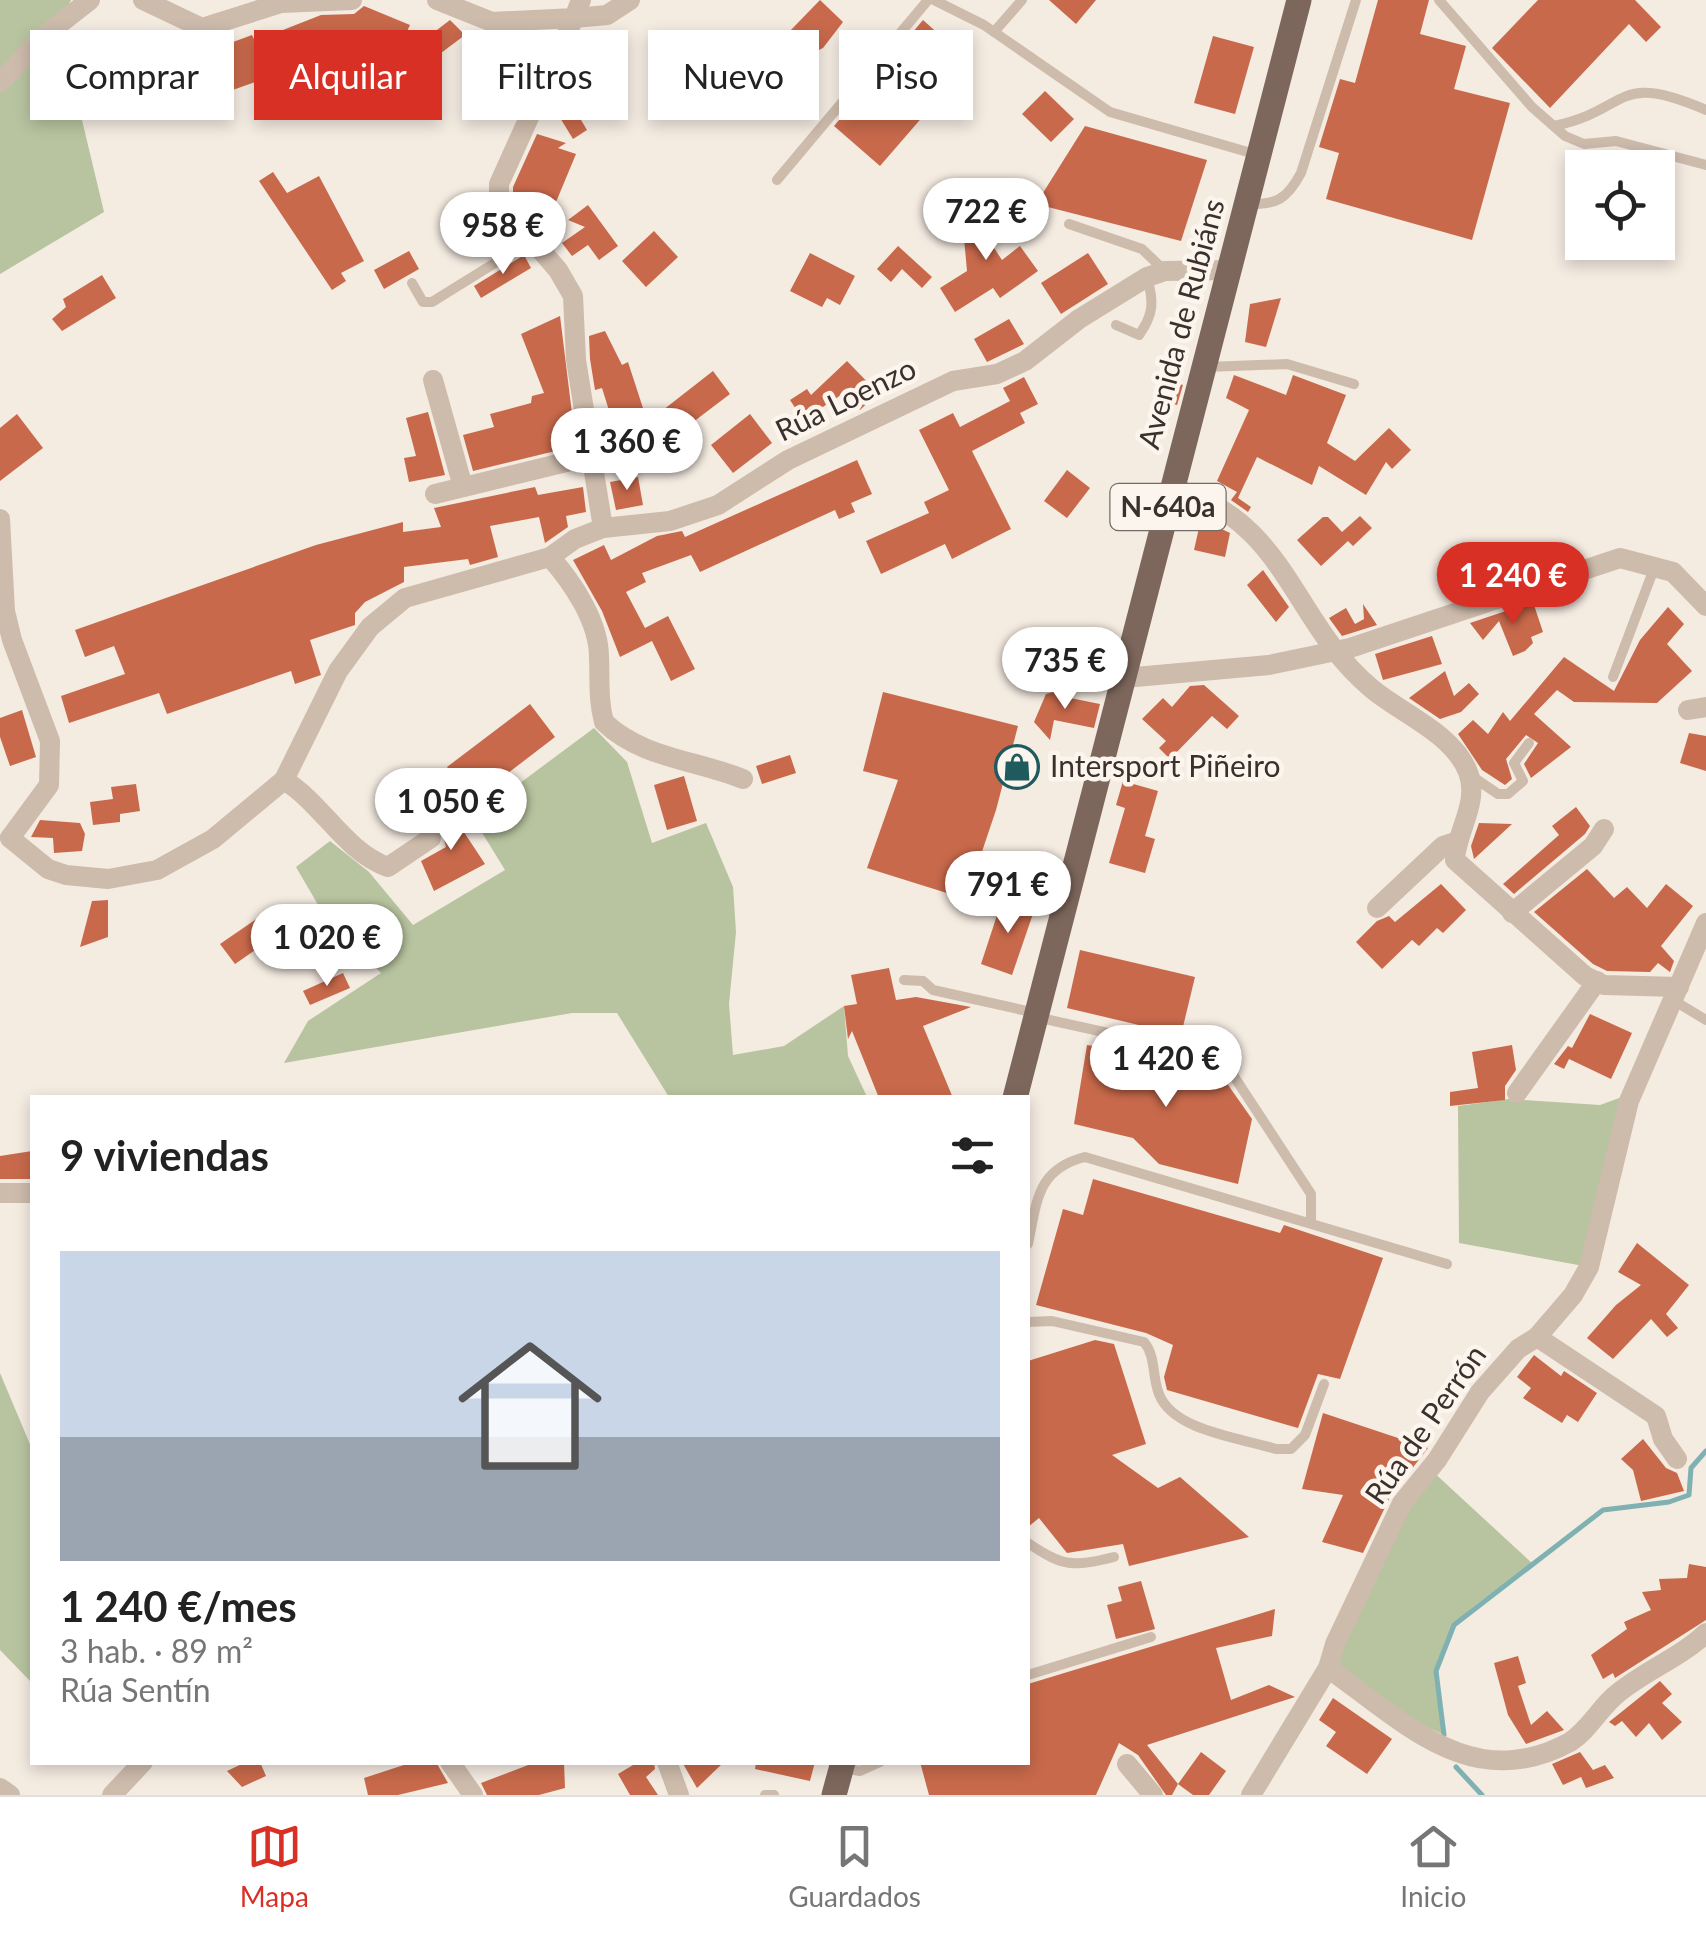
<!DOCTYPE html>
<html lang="es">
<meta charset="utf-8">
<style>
:root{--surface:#fff;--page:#f2f2f2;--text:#222;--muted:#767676;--line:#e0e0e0;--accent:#d93025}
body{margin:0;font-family:Lato,sans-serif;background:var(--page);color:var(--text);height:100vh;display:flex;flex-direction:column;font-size:38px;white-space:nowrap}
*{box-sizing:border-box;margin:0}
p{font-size:32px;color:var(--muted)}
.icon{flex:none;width:55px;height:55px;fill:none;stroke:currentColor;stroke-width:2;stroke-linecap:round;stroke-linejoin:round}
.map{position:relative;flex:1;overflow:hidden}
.panel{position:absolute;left:30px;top:1095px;width:1000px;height:670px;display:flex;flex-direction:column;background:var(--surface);border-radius:0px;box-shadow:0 5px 15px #0003}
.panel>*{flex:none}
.hud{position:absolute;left:30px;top:30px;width:1000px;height:90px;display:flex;gap:20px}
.tools{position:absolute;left:1565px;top:150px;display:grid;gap:20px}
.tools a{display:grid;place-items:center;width:110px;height:110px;border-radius:0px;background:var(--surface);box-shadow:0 5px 15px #0003;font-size:50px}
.price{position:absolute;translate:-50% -85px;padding:0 22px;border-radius:35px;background:#fff;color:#222;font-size:32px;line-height:65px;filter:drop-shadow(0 2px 5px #0008)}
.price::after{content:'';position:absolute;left:50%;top:60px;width:30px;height:22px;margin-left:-15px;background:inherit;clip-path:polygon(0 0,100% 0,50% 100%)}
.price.active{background:var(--accent);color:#fff}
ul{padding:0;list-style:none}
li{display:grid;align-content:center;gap:20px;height:530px;padding:0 30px}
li+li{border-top:2px solid var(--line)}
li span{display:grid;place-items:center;height:310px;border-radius:0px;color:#555}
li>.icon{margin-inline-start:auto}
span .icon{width:180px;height:180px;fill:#fffc;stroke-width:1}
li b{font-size:42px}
h2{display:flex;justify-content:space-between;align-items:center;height:120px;padding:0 30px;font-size:42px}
.tag{padding:0 35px;border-radius:0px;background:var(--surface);box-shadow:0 5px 15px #0003;font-size:35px;line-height:90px}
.tag.active{background:var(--accent);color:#fff}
.tabs{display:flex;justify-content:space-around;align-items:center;height:140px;border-top:2px solid var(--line);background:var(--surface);font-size:28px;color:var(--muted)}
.tabs a{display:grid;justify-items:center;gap:5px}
.tabs .active{color:var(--accent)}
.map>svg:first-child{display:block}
.green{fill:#b8c4a0}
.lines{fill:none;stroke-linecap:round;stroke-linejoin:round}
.stream{stroke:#7fb0b2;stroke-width:5}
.building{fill:#c8694b}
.service{stroke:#cdbbac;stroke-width:10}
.minor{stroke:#cdbbac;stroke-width:20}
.primary{stroke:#7d675c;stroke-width:25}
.labels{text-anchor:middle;stroke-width:9;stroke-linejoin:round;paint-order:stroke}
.shield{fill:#fbf5ee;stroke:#756b66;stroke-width:2.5}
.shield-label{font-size:28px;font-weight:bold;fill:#3b302b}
.street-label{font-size:30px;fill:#3b302b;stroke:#fbf5ee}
.poi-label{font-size:30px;fill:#3b302b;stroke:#fbf5ee;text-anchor:start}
</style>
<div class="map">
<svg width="1706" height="1795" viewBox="0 0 1706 1795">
<rect width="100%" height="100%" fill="#f4ebe1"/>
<!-- green -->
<g class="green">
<polygon points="0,0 71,0 59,24 104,212 0,274"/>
<polygon points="594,728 627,762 652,843 706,823 733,887 736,932 729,1004 733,1055 784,1046 844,1006 848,1056 867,1097 669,1097 617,1013 572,1013 284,1063 308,1021 381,973 324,915 296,867 330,841 369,872 413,925 505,870 473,818"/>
<polygon points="1633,1093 1589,1267 1459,1243 1458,1106 1509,1099 1600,1105"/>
<polygon points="0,1373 32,1449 32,1683 0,1650"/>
<path d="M 1430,1469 L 1534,1565 C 1451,1621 1426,1628 1444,1735 L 1378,1704 L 1328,1668 Z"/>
</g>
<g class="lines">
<!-- stream -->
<g class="stream">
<polyline points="1444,1735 1436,1671 1454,1625 1603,1510 1669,1502 1689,1495 1691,1468 1706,1451"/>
<polyline points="1456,1767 1482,1795"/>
</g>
</g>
<!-- building -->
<g class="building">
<polygon points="820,0 843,22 823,48 802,58 788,33"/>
<polygon points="1049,0 1096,0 1076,24"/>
<polygon points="1378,0 1429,0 1420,34 1466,46 1454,89 1510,103 1472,240 1326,199 1339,153 1319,147 1340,79 1355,83"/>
<polygon points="1538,0 1635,0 1661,27 1646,42 1629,24 1550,108 1492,48"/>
<polygon points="364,6 410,25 397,53 376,43 335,43 331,53 290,37 301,66 210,98 195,56 252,35 255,41 321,15 354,14"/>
<polygon points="450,20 465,35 441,53 429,36"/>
<polygon points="923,20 970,62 880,166 834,126"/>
<polygon points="549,33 551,36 517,111 497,86 531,62 512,35"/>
<polygon points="1213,36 1254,47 1235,114 1194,103"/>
<polygon points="582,48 597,70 589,75 594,82 578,93 564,74 572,55"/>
<polygon points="1045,91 1074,119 1051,142 1022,114"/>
<polygon points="565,93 587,130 573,139 551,103"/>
<polygon points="1085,126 1207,160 1181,241 1036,204"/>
<polygon points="537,134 566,143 558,148 576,154 551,214 541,210 537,220 513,197 513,187"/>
<polygon points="273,172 287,193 319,176 364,261 341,273 346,281 332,290 259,181"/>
<polygon points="996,196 1005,209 979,225 1002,260 1020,246 1038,271 1000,298 993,288 955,312 940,288 967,271 964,238 956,229"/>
<polygon points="588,205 618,246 599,260 588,245 572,256 562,243 585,227 568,220"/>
<polygon points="486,206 511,243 488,257 474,235 455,247 445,230"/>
<polygon points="654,231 678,257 646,287 622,261"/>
<polygon points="898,246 932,277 922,288 902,269 891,282 877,269"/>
<polygon points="409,251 419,269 384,289 374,270"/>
<polygon points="810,253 855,276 840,305 827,298 822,307 790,291"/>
<polygon points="1088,253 1108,284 1061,314 1041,283"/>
<polygon points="524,255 531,268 481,298 474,286"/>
<polygon points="102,275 116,298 62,331 52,319 66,307 63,299"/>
<polygon points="1281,298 1266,347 1245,342 1250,304"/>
<polygon points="560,316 576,446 473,471 463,435 494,427 490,414 531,403 532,396 544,393 521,334"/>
<polygon points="1009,319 1024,344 987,362 974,339"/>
<polygon points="605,331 622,365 628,362 654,442 622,452 602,388 595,390 590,359 589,336"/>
<polygon points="847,361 878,393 860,410 844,393 803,420 790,400 807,389 811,395"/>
<polygon points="713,371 730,394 680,432 663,410"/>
<polygon points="1234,375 1286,395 1293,375 1346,395 1327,443 1355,461 1389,428 1411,450 1392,469 1386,462 1366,495 1319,466 1312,485 1257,457 1238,498 1251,507 1248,512 1231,500 1237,492 1217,481 1249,410 1226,398"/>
<polygon points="1024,377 1038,404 1020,413 1025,423 972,451 1011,529 952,559 945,544 881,574 866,541 929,513 924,502 949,490 919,430 953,413 960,427 1010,401 1003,388"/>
<polygon points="1160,378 1183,385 1177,405 1153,398"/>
<polygon points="428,412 445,475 409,482 404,458 416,456 406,418"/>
<polygon points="17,414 43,448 0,481 0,428"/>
<polygon points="750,414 772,443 733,473 711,445"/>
<polygon points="857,460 872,494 851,503 855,512 839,519 835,510 700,572 691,555 642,573 646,582 626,592 645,628 668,616 695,669 671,681 652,641 620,657 602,611 573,560 604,545 611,560 657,536 682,531 685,537"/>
<polygon points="1067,470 1090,488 1067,518 1044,501"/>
<polygon points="638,477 643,505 616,510 610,482"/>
<polygon points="535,487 538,495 583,487 586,512 566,516 568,527 545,543 539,517 490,526 498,557 470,565 468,559 404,567 404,582 365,602 355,613 355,625 310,640 321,675 295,684 291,671 167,714 159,693 69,723 61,696 125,674 114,646 85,657 75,630 316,545 403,522 403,532 441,527 434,508"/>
<polygon points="1360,516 1372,528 1353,546 1348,541 1321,566 1297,540 1323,517 1328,517 1342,532"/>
<polygon points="1201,519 1230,533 1225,557 1194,550"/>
<polygon points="1263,570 1289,607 1276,622 1247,585"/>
<polygon points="1533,602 1543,632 1531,637 1533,643 1525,651 1513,656 1499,621 1483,640 1470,623"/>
<polygon points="1363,604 1377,625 1342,636 1329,618 1346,608 1355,624 1364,619"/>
<polygon points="1668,607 1684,624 1667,644 1692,671 1657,703 1574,702 1557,690 1534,714 1571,747 1531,778 1524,764 1538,743 1526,735 1506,759 1512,779 1505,785 1482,770 1458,734 1473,720 1488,734 1503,712 1510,721 1564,657 1614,691 1640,640"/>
<polygon points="1432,636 1442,664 1383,680 1375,654"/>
<polygon points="1445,671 1454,696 1469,683 1479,694 1461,712 1440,719 1409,698"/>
<polygon points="1204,685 1239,716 1227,729 1212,716 1170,759 1159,748 1166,741 1142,719 1163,698 1172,707 1190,686"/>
<polygon points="1061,690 1060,696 1100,704 1094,728 1054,720 1050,740 1034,722 1046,694"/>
<polygon points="883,692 1018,726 996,810 966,899 867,868 898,780 863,771"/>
<polygon points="530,704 555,737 473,800 447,767"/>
<polygon points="22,710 36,757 10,766 0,737 0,718"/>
<polygon points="1689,733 1706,736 1706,771 1680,763"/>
<polygon points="790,755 796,773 762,784 756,766"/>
<polygon points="684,776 697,821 667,830 654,785"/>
<polygon points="1123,781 1158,791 1145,836 1155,839 1145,873 1109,863 1125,808 1116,805"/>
<polygon points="136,784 140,811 120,814 120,822 93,825 90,802 113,799 111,787"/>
<polygon points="446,805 485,864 434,891 421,861 446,847 442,830 427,822"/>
<polygon points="1576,807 1590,826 1585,834 1514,894 1503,884 1559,835 1552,826"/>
<polygon points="40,820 80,823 85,834 82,851 54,853 53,838 31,837"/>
<polygon points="1479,823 1512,824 1474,859 1471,846"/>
<polygon points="1587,869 1614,898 1627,887 1647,908 1666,884 1693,906 1661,946 1674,961 1670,972 1658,963 1650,972 1607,971 1593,964 1534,912"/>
<polygon points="1441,884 1466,910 1443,933 1437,928 1419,946 1412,940 1382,969 1356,942 1377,921 1389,916 1395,922"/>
<polygon points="1003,897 1035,908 1012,975 981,964"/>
<polygon points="108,900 108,937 80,947 92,901"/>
<polygon points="258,918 264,944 235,964 220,944"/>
<polygon points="1080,950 1195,977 1181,1035 1067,1008"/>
<polygon points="889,968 896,1000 916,997 971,1007 923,1026 953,1098 879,1098 852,1031 848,1039 844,1006 857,1004 851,975"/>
<polygon points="343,973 350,988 310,1005 303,991"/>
<polygon points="1590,1014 1632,1033 1611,1079 1569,1059 1564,1069 1554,1064 1568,1046 1572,1048"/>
<polygon points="1087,1045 1214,1065 1252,1119 1238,1184 1159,1164 1133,1138 1074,1124"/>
<polygon points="1512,1045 1516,1070 1505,1086 1505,1100 1450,1106 1450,1092 1478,1088 1472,1052"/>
<polygon points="32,1151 32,1179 0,1179 0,1156"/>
<polygon points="1093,1179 1280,1233 1284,1225 1383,1258 1340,1379 1318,1374 1298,1428 1167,1390 1164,1377 1173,1345 1146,1333 1036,1305 1063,1209 1083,1215"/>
<polygon points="1637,1243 1689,1285 1666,1314 1678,1328 1667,1337 1651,1319 1613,1359 1587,1338 1616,1305 1641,1285 1618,1272"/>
<polygon points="1095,1340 1114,1344 1146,1444 1112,1455 1158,1488 1180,1477 1249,1537 1129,1566 1123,1544 1067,1553 1039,1518 1028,1527 1028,1361"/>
<polygon points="1534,1355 1561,1376 1564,1371 1597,1393 1578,1422 1567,1415 1562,1423 1523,1398 1531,1388 1517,1377"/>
<polygon points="1323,1413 1428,1448 1390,1497 1363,1553 1322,1542 1343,1495 1302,1489"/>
<polygon points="1643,1439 1666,1468 1677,1473 1684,1491 1641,1501 1633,1470 1621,1459"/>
<polygon points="1689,1564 1706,1567 1706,1620 1615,1678 1613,1673 1603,1679 1591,1655 1627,1629 1624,1622 1651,1610 1642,1592 1661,1590 1659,1579 1687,1578"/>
<polygon points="1141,1581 1155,1629 1116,1639 1107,1605 1122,1601 1118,1587"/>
<polygon points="1275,1609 1272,1636 1216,1648 1231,1700 1269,1685 1295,1697 1147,1745 1178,1784 1172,1795 1166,1795 1138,1755 1119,1743 1096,1795 929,1795 920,1762 1028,1762 1028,1684"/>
<polygon points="1518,1656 1526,1683 1518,1686 1531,1725 1547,1711 1564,1730 1526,1744 1508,1715 1494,1663"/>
<polygon points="1660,1681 1672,1694 1662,1703 1682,1722 1662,1740 1649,1723 1636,1737 1622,1721 1615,1726 1609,1722"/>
<polygon points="1333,1698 1392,1739 1367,1774 1326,1746 1336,1732 1319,1720"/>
<polygon points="1201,1752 1226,1771 1209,1795 1193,1795 1178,1784"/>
<polygon points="1580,1752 1593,1770 1605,1765 1614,1778 1586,1788 1581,1777 1563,1785 1552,1764"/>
<polygon points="246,1762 260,1762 266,1776 242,1787 227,1771"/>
<polygon points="413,1762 436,1762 448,1783 398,1795 368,1795 364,1778"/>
<polygon points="536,1762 564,1762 565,1788 539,1795 487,1795 481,1783"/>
<polygon points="638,1762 654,1762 655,1769 646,1777 658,1795 630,1795 618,1774"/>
<polygon points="682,1762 724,1762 697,1788"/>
<polygon points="756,1762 815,1762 810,1781 755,1769"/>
</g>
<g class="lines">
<!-- service -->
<g class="service">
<polyline points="934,0 984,25 1110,112 1258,155"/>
<polyline points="1439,0 1532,107 1565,136 1584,144 1616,141 1706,165"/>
<polyline points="994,32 1022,0"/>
<path d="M 1554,126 C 1631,110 1614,70 1706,110"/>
<polyline points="777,180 928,0"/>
<path d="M 1247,204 C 1277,205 1287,199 1301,173 L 1356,0"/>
<polyline points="1069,224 1142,249 1164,270"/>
<polyline points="412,283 423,302 432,302 532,240"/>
<path d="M 1116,325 L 1139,335 C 1154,314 1154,301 1147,278"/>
<polyline points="1207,367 1287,364 1354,384"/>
<polyline points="1613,677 1655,566"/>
<polyline points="1470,775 1498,794 1508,794 1523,781 1514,763 1529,743"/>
<polyline points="904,980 923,981 933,990 1036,1013"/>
<polyline points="1673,1000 1706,1020"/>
<polyline points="1036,1017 1222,1058 1311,1194 1311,1223"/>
<path d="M 1028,1244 C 1037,1201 1037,1169 1085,1157 L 1447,1264"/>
<path d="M 1028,1322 L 1052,1321 L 1144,1342 C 1156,1356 1152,1377 1159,1394 C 1173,1431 1241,1438 1276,1449 L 1291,1449 L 1305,1435 L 1324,1384"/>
<path d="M 1028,1543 C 1063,1567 1073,1567 1114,1557"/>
<polyline points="1028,1675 1151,1637"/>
<polyline points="843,1768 860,1771 880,1762"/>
<polyline points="765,1795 774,1795"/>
</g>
<!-- minor -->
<g class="minor">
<polyline points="143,0 202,28 281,3 352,0"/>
<polyline points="437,0 492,22 574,18 581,0"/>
<polyline points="0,82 45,35 90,0"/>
<polyline points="433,380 463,487"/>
<path d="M 1173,488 C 1288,521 1291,621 1371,688 C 1400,713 1453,733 1468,772 C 1480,802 1456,832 1455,860 L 1585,976 L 1604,985 L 1679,987"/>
<polyline points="435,494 591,456"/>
<polyline points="0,519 5,611 12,640 50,741 49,785 10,838"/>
<polyline points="603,528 576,360 573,296 558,270 499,202 499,184 574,18 607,15 630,0"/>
<path d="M 550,557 C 573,583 599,622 599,657 C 600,680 598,700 604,722 C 641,758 696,760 743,779"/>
<polyline points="1124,678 1269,665 1350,648 1620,558 1673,572 1706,606"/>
<polyline points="1688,710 1706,707"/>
<path d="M 284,780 C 324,805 344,851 388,867 L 431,838"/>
<polyline points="10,838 48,869 66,875 108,879 157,870 213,839 284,780 338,671 370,627 405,598 550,557 575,539 603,528 670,521 718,505 788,460 953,381 997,374 1025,361 1079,319 1147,277 1165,271 1229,270"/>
<polyline points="1377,908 1443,846 1455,842"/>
<polyline points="1512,913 1593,846 1604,829"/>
<polyline points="1517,1093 1597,981"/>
<polyline points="0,1193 32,1193"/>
<polyline points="1537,1337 1656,1416 1663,1439 1677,1459"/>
<path d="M 1328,1668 C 1405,1723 1473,1795 1570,1742 C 1590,1729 1600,1707 1618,1693 C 1646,1670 1681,1657 1706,1633"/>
<polyline points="450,1762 473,1795"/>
<polyline points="667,1762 679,1795"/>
<polyline points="1127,1764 1153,1795"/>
<polyline points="0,1788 10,1795"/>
<polyline points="112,1795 143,1762"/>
<polyline points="1251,1795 1328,1668 1335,1644 1402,1503 1437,1460 1480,1392 1518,1349 1537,1337 1573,1295 1589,1267 1629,1101 1706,923"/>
</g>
<!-- primary -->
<g class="primary">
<polyline points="1015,1098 1299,0"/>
<polyline points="834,1795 843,1762"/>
</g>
</g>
<!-- icons -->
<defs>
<g id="shop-ring" transform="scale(2.25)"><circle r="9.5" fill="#fbf5ee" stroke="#1f5a5e" stroke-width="1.5"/><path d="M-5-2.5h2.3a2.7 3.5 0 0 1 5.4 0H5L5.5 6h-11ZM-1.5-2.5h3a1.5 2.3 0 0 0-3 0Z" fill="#1f5a5e"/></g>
</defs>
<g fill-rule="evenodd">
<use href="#shop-ring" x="1017" y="767"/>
</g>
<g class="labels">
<!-- shield labels -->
<rect class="shield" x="1110.5" y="484" width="115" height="46" rx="8"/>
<g class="shield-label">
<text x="1168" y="517">N-640a</text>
</g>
<!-- street labels -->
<g class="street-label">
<text transform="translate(1182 324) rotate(-75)" y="10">Avenida de Rubiáns</text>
<text transform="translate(846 400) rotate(-26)" y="10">Rúa Loenzo</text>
<text transform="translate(1426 1425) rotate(-55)" y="10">Rúa de Perrón</text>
</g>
<!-- poi labels -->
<g class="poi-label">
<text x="1050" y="777">Intersport Piñeiro</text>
</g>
</g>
</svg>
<div class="tools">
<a><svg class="icon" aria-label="locate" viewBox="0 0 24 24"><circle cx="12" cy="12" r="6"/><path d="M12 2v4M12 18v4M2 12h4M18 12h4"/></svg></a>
</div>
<b class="price" style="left:986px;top:263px">722 €</b>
<b class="price" style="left:503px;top:277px">958 €</b>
<b class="price" style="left:627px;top:493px">1 360 €</b>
<b class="price active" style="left:1513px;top:627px">1 240 €</b>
<b class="price" style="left:1065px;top:712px">735 €</b>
<b class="price" style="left:451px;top:853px">1 050 €</b>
<b class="price" style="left:1008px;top:936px">791 €</b>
<b class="price" style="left:327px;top:989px">1 020 €</b>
<b class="price" style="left:1166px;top:1110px">1 420 €</b>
<div class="hud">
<a class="tag">Comprar</a>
<a class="tag active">Alquilar</a>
<a class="tag">Filtros</a>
<a class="tag">Nuevo</a>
<a class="tag">Piso</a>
</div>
<section class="panel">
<h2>9 viviendas<svg class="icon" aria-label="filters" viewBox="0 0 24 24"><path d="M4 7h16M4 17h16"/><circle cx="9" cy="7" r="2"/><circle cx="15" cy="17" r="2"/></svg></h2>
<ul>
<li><span style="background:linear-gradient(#c9d6e8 60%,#9aa5b1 0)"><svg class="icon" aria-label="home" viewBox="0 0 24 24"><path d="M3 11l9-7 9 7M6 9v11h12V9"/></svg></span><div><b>1 240 €/mes</b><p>3 hab. · 89 m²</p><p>Rúa Sentín</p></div></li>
</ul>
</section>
</div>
<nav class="tabs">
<a class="active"><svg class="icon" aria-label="map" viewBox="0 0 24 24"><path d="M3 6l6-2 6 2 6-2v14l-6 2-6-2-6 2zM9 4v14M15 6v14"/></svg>Mapa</a>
<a><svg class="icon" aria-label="saved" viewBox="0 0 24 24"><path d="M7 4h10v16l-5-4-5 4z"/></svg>Guardados</a>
<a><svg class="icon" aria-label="home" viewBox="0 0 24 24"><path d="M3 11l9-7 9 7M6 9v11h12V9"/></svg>Inicio</a>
</nav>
